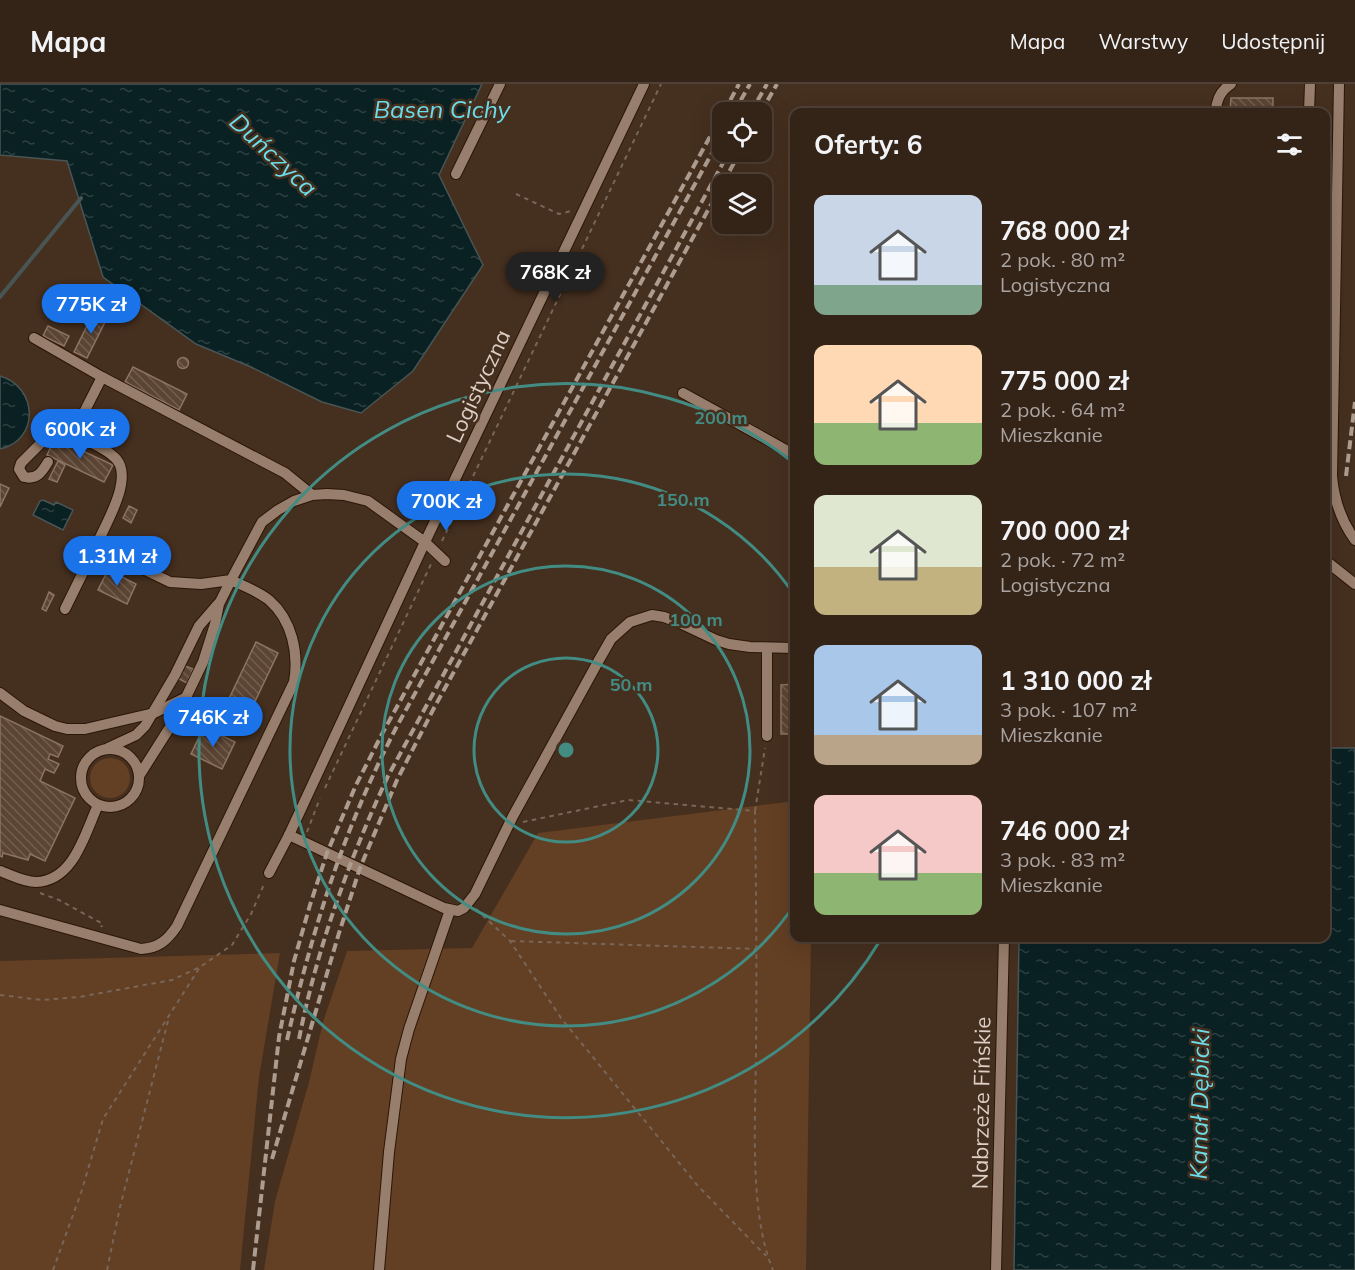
<!DOCTYPE html>
<html lang="pl">
<meta charset="utf-8">
<style>
:root{--surface:#342317;--page:#3c2b20;--text:#f1f3f6;--muted:#a9a4a1;--line:#4e4036;--accent:#1a73e8}
body{margin:0;font-family:Mulish,sans-serif;background:var(--page);color:var(--text);height:100vh;display:flex;flex-direction:column;font-size:22px;white-space:nowrap}
*{box-sizing:border-box;margin:0}
p{font-size:20px;color:var(--muted)}
.icon{flex:none;width:33px;height:33px;fill:none;stroke:currentColor;stroke-width:2;stroke-linecap:round;stroke-linejoin:round}
.map{position:relative;flex:1;overflow:hidden}
.details{position:absolute;left:790px;top:24px;width:540px;height:834px;display:flex;flex-direction:column;background:var(--surface);border-radius:12px;box-shadow:0 6px 24px #0002,0 0 0 2px var(--line)}
.details>*{flex:none}
.buttons{position:absolute;left:712px;top:18px;display:grid;gap:12px}
.buttons a{display:grid;place-items:center;width:60px;height:60px;border-radius:12px;background:var(--surface);box-shadow:0 6px 24px #0002,0 0 0 2px var(--line);font-size:30px}
.price{position:absolute;translate:-50% -51px;padding:0 14px;border-radius:21px;background:var(--accent);color:#fff;font-size:20px;line-height:39px;filter:drop-shadow(0 2px 3px #0008)}
.price::after{content:'';position:absolute;left:50%;top:36px;width:18px;height:14px;margin-left:-9px;background:inherit;clip-path:polygon(0 0,100% 0,50% 100%)}
.price.current{background:#222;color:#fff}
ul{padding:0;list-style:none}
li{display:flex;align-items:center;gap:18px;height:150px;padding:0 24px}
li span{display:grid;place-items:center;flex:none;width:168px;height:120px;border-radius:12px;color:#555}
li>.icon{margin-inline-start:auto}
span .icon{width:72px;height:72px;fill:#fffc;stroke-width:1}
li b{font-size:26px}
h2{display:flex;justify-content:space-between;align-items:center;height:72px;padding:0 24px;font-size:26px}
header{display:flex;align-items:center;gap:36px;box-sizing:border-box;height:84px;padding:0 30px;background:var(--surface);border-bottom:2px solid var(--line)}
header strong{font-size:28px}
nav{display:flex;gap:33px;margin-inline-start:auto;font-size:21px}
.map>svg:first-child{display:block}
.grass{fill:#633f23}
.water{fill:url(#water-ripples);stroke:#495554;stroke-width:1.5}
.lines{fill:none;stroke-linecap:round;stroke-linejoin:round}
.stream{stroke:#495554;stroke-width:4}
.building{fill:url(#building-back-hatch);stroke:#8d7361;stroke-width:1.5}
.minor-casing{stroke:#2b1607;stroke-width:12}
.path{stroke:#796658;stroke-width:2;stroke-dasharray:4.5 4.5;stroke-linecap:butt}
.minor{stroke:#987e6c;stroke-width:10}
.rail{stroke:#ad9c90;stroke-width:4;stroke-dasharray:9 4.5;stroke-linecap:butt}
.ring{fill:none;stroke:#428c84;stroke-width:3}
.labels{text-anchor:middle;stroke-width:5;stroke-linejoin:round;paint-order:stroke}
.street-label{font-size:22px;fill:#ddcfc5;stroke:#452f1f}
.water-label{font-size:24px;font-style:italic;fill:#6bdce9;stroke:#452f1f}
.centre{fill:#428c84;stroke:#452f1f;stroke-width:3}
.ring-label{font-size:18px;text-anchor:middle;font-weight:bold;fill:#428c84;stroke:#452f1f;stroke-width:5;stroke-linejoin:round;paint-order:stroke}
</style>
<header>
<strong>Mapa</strong>
<nav><a>Mapa</a><a>Warstwy</a><a>Udostępnij</a></nav>
</header>
<div class="map">
<svg width="1355" height="1186" viewBox="0 0 1355 1186">
<defs>
<pattern id="water-ripples" width="26" height="14" patternUnits="userSpaceOnUse" patternTransform="scale(1.5)"><rect width="26" height="14" fill="#0a2124"/><path d="M2 4q2-2 4 0t4 0M15 11q2-2 4 0t4 0" fill="none" stroke="#2d4042"/></pattern>
<pattern id="building-back-hatch" width="6" height="6" patternUnits="userSpaceOnUse" patternTransform="scale(1.5)"><rect width="6" height="6" fill="#5b4433"/><path d="M-1 5l2 2M0 0l6 6M5-1l2 2" fill="none" stroke="#725e4f"/></pattern>
</defs>
<rect width="100%" height="100%" fill="#452f1f"/>
<!-- grass -->
<g class="grass">
<circle cx="110" cy="694" r="20"/>
<polygon points="795,717 795,854 811,854 806,1186 264,1186 275,1117 309,998 323,938 347,867 472,864 538,749"/>
<polygon points="280,869 259,993 240,1186 0,1186 0,877"/>
</g>
<!-- water -->
<g class="water">
<polygon points="0,0 482,0 439,91 483,181 413,287 361,329 322,318 251,283 196,260 103,193 67,77 0,71"/>
<path d="M 0,292 C 38,303 40,356 0,365 Z"/>
<polygon points="43,416 54,421 56,418 73,426 63,446 33,431 40,417"/>
<polygon points="1326,664 1355,664 1355,1186 1014,1186 1019,854 1326,854"/>
</g>
<g class="lines">
<!-- stream -->
<polyline class="stream" points="0,213 81,114"/>
</g>
<!-- building -->
<g class="building">
<polygon points="1231,14 1273,14 1273,28 1230,28"/>
<polygon points="94,228 107,234 87,274 74,268"/>
<polygon points="48,242 69,252 64,262 43,252"/>
<circle cx="183" cy="279" r="5.5"/>
<polygon points="133,283 187,310 179,326 125,298"/>
<polygon points="55,354 113,381 104,398 47,371"/>
<polygon points="58,377 65,381 57,398 49,395"/>
<polygon points="0,400 9,404 0,423"/>
<polygon points="129,422 137,426 131,439 123,434"/>
<polygon points="108,486 136,500 127,520 98,506"/>
<polygon points="49,508 54,511 46,527 42,525"/>
<polygon points="256,558 278,569 249,630 227,619"/>
<polygon points="185,582 193,585 187,599 179,595"/>
<polygon points="795,600 795,650 781,650 781,601"/>
<polygon points="0,632 63,662 58,673 50,670 48,675 59,680 54,689 45,685 40,697 75,714 45,777 30,770 28,776 3,769 2,773 0,772"/>
<polygon points="204,643 235,658 222,685 191,670"/>
</g>
<g class="lines">
<!-- minor casing -->
<g class="minor-casing">
<g id="minor">
<path d="M 1339,0 L 1332,392 C 1334,415 1341,437 1355,456"/>
<path d="M 1216,28 C 1216,16 1220,7 1231,0"/>
<polyline points="1309,28 1310,0"/>
<polyline points="456,90 500,0"/>
<polyline points="34,254 102,293"/>
<polyline points="683,309 795,371"/>
<path d="M 48,378 C 42,388 37,396 24,393 L 19,385 L 21,379 L 51,349 L 64,345 L 73,350"/>
<path d="M 312,411 L 285,389 L 102,293 L 73,350 C 86,357 107,364 117,376 C 133,396 105,441 96,462 L 170,498 L 201,500 L 231,496 L 262,438 L 278,426 L 294,417 L 312,411 L 327,410 L 344,411 L 368,417 L 425,458 L 445,477"/>
<polyline points="1326,477 1355,500"/>
<polyline points="65,525 96,462"/>
<polyline points="767,564 767,652"/>
<polyline points="0,609 24,627 55,642 67,645 85,645 154,629 187,613"/>
<polyline points="108,664 136,651 145,642 175,591 199,542 218,520"/>
<circle cx="110" cy="694" r="29"/>
<polyline points="289,751 444,824 458,827 464,824 475,810 513,732 599,576 611,555 630,538 652,531 664,533 680,539 716,556 729,560 750,563 795,564"/>
<path d="M 0,787 C 11,791 24,798 36,798 C 74,797 85,749 98,721"/>
<polyline points="269,789 289,751 425,458 644,0"/>
<path d="M 0,826 L 141,865 C 158,864 167,857 177,842 L 294,598 C 299,569 292,536 269,516 C 258,507 243,502 231,496 L 219,520 L 215,540 L 203,578 L 177,632 L 139,692"/>
<polyline points="379,1186 389,1068 401,975 409,945 450,826"/>
<polyline points="996,1186 1004,854"/>
</g>
</g>
<!-- path -->
<g class="path">
<polyline points="516,110 559,130 571,127"/>
<polyline points="442,457 661,0"/>
<polyline points="325,704 432,478"/>
<polyline points="755,727 765,664"/>
<path d="M 523,738 L 628,716 L 755,727 C 756,806 757,885 756,964 C 756,1029 748,1127 773,1186"/>
<polyline points="307,748 320,714"/>
<polyline points="40,809 59,816 103,840 101,843"/>
<polyline points="476,825 510,857 561,934 698,1102 766,1172"/>
<polyline points="511,857 757,865"/>
<polyline points="0,911 42,916 79,913 172,896 200,883 232,861 251,830 265,798"/>
<polyline points="53,1186 81,1109 103,1035 200,883"/>
<polyline points="107,1186 120,1123 169,933"/>
</g>
<!-- minor -->
<use href="#minor" class="minor"/>
<!-- rail -->
<g class="rail">
<polyline points="724,28 739,0"/>
<polyline points="734,28 750,0"/>
<polyline points="751,28 767,0"/>
<polyline points="761,28 777,0"/>
<polyline points="1346,392 1355,318"/>
<path d="M 299,955 C 317,864 349,776 388,692 L 729,68"/>
<path d="M 287,956 C 313,843 343,747 396,644 L 723,49"/>
<polyline points="272,1075 339,849 360,784 397,696 434,624 740,68"/>
<polyline points="253,1186 279,953 294,877 310,821 327,769 356,701 382,650 723,29"/>
</g>
</g>
<!-- distance rings -->
<g class="ring">
<circle cx="566" cy="666" r="92"/>
<circle cx="566" cy="666" r="184"/>
<path d="M795 820A276 276 0 1 1 795 512"/>
<path d="M881 855A367 367 0 1 1 794 379"/>
</g>
<g class="labels">
<!-- street labels -->
<g class="street-label">
<text transform="translate(478 302) rotate(-65)" y="8">Logistyczna</text>
<text transform="translate(981 1019) rotate(-89)" y="8">Nabrzeże Fińskie</text>
</g>
<!-- water labels -->
<g class="water-label">
<text x="442" y="34">Basen Cichy</text>
<text transform="translate(273 71) rotate(43)" y="8">Duńczyca</text>
<text transform="translate(1200 1020) rotate(-89)" y="8">Kanał Dębicki</text>
</g>
</g>
<circle cx="566" cy="666" r="9" class="centre"/>
<g class="ring-label">
<text x="721" y="340">200 m</text>
<text x="683" y="422">150 m</text>
<text x="696" y="542">100 m</text>
<text x="631" y="607">50 m</text>
</g>
</svg>
<div class="buttons">
<a><svg class="icon" aria-label="locate" viewBox="0 0 24 24"><circle cx="12" cy="12" r="6"/><path d="M12 2v4M12 18v4M2 12h4M18 12h4"/></svg></a>
<a><svg class="icon" aria-label="layers" viewBox="0 0 24 24"><path d="M12 4l9 5-9 5-9-5zM3 14l9 5 9-5"/></svg></a>
</div>
<b class="price current" style="left:555px;top:219px">768K zł</b>
<b class="price" style="left:91px;top:251px">775K zł</b>
<b class="price" style="left:80px;top:376px">600K zł</b>
<b class="price" style="left:446px;top:448px">700K zł</b>
<b class="price" style="left:117px;top:503px">1.31M zł</b>
<b class="price" style="left:213px;top:664px">746K zł</b>
<section class="details">
<h2>Oferty: 6<svg class="icon" aria-label="filters" viewBox="0 0 24 24"><path d="M4 7h16M4 17h16"/><circle cx="9" cy="7" r="2"/><circle cx="15" cy="17" r="2"/></svg></h2>
<ul>
<li><span style="background:linear-gradient(#c9d6e8 75%,#7fa58c 0)"><svg class="icon" aria-label="home" viewBox="0 0 24 24"><path d="M3 11l9-7 9 7M6 9v11h12V9"/></svg></span><div><b>768 000 zł</b><p>2 pok. · 80 m²</p><p>Logistyczna</p></div></li>
<li><span style="background:linear-gradient(#ffd9b3 65%,#8fb573 0)"><svg class="icon" aria-label="home" viewBox="0 0 24 24"><path d="M3 11l9-7 9 7M6 9v11h12V9"/></svg></span><div><b>775 000 zł</b><p>2 pok. · 64 m²</p><p>Mieszkanie</p></div></li>
<li><span style="background:linear-gradient(#dfe7d0 60%,#c2b280 0)"><svg class="icon" aria-label="home" viewBox="0 0 24 24"><path d="M3 11l9-7 9 7M6 9v11h12V9"/></svg></span><div><b>700 000 zł</b><p>2 pok. · 72 m²</p><p>Logistyczna</p></div></li>
<li><span style="background:linear-gradient(#a9c7e8 75%,#b9a48a 0)"><svg class="icon" aria-label="home" viewBox="0 0 24 24"><path d="M3 11l9-7 9 7M6 9v11h12V9"/></svg></span><div><b>1 310 000 zł</b><p>3 pok. · 107 m²</p><p>Mieszkanie</p></div></li>
<li><span style="background:linear-gradient(#f6c9c9 65%,#8fb573 0)"><svg class="icon" aria-label="home" viewBox="0 0 24 24"><path d="M3 11l9-7 9 7M6 9v11h12V9"/></svg></span><div><b>746 000 zł</b><p>3 pok. · 83 m²</p><p>Mieszkanie</p></div></li>
</ul>
</section>
</div>
